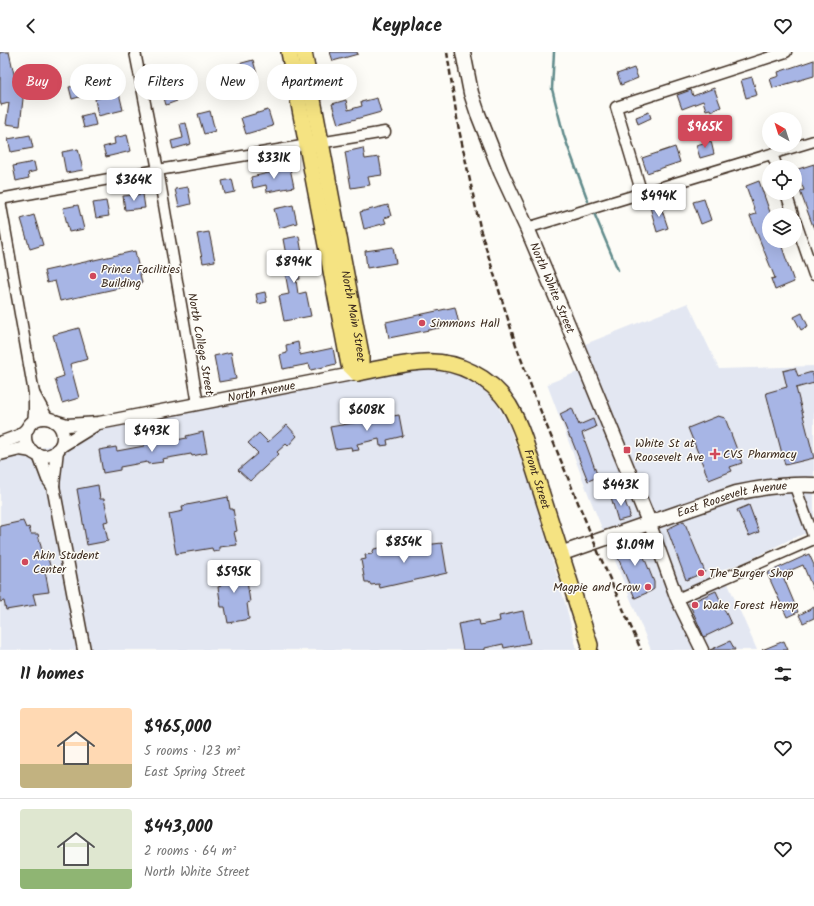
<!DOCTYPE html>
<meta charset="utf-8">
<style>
:root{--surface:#fff;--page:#f6f6f6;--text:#222;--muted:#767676;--line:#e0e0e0;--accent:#d1495b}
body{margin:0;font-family:Kalam,sans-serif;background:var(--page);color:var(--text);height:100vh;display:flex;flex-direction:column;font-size:15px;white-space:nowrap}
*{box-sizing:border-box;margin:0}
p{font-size:13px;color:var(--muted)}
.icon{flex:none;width:22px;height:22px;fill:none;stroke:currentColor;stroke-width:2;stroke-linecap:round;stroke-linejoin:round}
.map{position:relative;height:598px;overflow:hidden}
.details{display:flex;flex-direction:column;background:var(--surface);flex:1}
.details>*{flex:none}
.hud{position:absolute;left:12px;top:12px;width:400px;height:36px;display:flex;gap:8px}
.needle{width:26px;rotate:321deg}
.controls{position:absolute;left:762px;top:60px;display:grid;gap:8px}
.controls a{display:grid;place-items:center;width:40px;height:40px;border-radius:50%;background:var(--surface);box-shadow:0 4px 16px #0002;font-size:20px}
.price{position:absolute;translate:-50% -34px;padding:0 9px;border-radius:4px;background:#fff;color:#222;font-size:13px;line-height:26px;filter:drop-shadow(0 1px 2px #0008)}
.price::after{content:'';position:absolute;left:50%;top:24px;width:12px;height:9px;margin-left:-6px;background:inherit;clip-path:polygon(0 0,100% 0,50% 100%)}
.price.active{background:var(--accent);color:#fff}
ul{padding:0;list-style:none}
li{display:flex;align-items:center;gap:12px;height:100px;padding:0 20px}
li+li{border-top:1px solid var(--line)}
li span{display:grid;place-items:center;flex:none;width:112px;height:80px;border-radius:4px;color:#555}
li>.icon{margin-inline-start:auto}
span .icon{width:48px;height:48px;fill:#fffc;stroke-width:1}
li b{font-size:17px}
h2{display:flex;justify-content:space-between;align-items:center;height:48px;padding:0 20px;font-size:17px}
.tag{padding:0 14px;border-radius:18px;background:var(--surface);box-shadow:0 4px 16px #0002;font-size:14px;line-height:36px}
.tag.active{background:var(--accent);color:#fff}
header{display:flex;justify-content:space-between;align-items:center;height:52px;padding:0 20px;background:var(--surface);font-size:18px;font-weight:800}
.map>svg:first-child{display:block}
.built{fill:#e3e7f2}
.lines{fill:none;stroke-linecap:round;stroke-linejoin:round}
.stream{stroke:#618b8b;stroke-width:2.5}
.building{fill:#a7b5e5;stroke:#3b2a1e}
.minor-casing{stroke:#3b2a1e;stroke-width:13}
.tertiary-casing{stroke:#3b2a1e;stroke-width:15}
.secondary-casing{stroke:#3b2a1e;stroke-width:17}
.primary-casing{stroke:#3b2a1e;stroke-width:18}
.minor{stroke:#fdfcf7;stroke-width:10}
.tertiary{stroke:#fdfcf7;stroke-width:12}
.secondary{stroke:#fdfcf7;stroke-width:14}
.primary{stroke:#f5e382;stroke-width:15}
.rail{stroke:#3b2a1e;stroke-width:2.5;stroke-dasharray:6 3;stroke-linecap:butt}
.poi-dot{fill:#d1495b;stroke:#fdfcf7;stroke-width:1.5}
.labels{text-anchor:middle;stroke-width:3;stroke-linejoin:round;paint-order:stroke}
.poi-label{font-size:12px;fill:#3b2a1e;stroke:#fdfcf7;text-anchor:start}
.street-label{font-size:12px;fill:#3b2a1e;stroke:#fdfcf7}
</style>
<header><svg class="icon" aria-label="back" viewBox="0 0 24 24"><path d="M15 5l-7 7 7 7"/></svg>Keyplace<svg class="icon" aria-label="heart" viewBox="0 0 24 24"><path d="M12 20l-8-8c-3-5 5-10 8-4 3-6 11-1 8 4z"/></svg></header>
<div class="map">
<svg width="814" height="598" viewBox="0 0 814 598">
<rect width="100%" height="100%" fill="#fdfcf7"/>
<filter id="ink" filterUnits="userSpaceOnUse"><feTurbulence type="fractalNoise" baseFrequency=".025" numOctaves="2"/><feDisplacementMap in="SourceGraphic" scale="8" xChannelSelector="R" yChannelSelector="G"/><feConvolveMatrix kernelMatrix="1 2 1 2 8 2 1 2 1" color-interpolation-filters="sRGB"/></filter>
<g filter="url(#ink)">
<!-- built -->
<g class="built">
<polygon points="688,251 719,317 814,314 814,478 789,488 745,510 722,518 757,598 651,598 589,444 547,332 575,321 593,318 583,293"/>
<polygon points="425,317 453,321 477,332 495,349 509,374 531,436 566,554 577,598 0,598 0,407 32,399 94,379 380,323"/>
</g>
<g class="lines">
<!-- stream -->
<g class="stream">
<polyline points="554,0 552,37 564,84 588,149"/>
<polyline points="594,161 618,218"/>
</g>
</g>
<!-- building -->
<g class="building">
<polygon points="0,0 9,0 16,31 22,29 25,41 22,42 23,47 20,74 6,72 9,51 1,53 0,49"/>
<polygon points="330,0 357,0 358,2 333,9"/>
<polygon points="253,8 258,26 236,32 231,14"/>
<polygon points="814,8 814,24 773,36 770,27 779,24 778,20"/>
<polygon points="634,16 638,26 621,33 617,22"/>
<polygon points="174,17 178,29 172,31 177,49 166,53 157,22"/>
<polygon points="752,25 757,43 746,46 741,28"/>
<polygon points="81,33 83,44 72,47 69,35"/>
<polygon points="714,36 721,55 711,59 710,57 706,58 703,49 682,57 677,43 691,38 693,44"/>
<polygon points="119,41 123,58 98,64 95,47"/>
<polygon points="377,46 381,60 338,72 332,52 346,48 348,58 362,54 361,50"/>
<polygon points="268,58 273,74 246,82 241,66"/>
<polygon points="210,59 215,79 204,82 198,62"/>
<polygon points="649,60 651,66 638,72 636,65"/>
<polygon points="93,61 96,73 84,76 81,64"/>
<polygon points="186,71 191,92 173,97 171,89 183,86 180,72"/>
<polygon points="30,83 33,96 11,100 8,87"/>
<polygon points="127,83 131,99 106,105 103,95 115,92 114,86"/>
<polygon points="711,89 714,102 700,106 696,93"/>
<polygon points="675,95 680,110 647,121 642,106"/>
<polygon points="363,96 365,107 379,105 382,123 368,125 370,133 351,136 345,100"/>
<polygon points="78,97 83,118 66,121 62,100"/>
<polygon points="34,110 36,119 28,121 29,126 16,129 13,114"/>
<polygon points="814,112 814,177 800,139 804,138 798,124 796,125 795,118"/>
<polygon points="290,116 294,135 267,140 266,133 253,136 251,125"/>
<polygon points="232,127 235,140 225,142 222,129"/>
<polygon points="759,129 771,163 769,163 769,189 780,189 794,230 775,238 771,227 775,226 750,164 756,162 746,134"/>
<polygon points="188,135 191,152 179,155 175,137"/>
<polygon points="143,142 145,156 125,158 123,144"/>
<polygon points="704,147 711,168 701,172 693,150"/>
<polygon points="106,149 109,164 96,166 93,151"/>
<polygon points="660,152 668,176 657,180 650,155"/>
<polygon points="78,153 84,177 69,180 63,156"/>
<polygon points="293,153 297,171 279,176 274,157"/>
<polygon points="388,153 391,164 384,166 386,171 364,177 360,160"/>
<polygon points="34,163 43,193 30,197 21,167"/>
<polygon points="209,180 215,209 203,211 197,182"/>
<polygon points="299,184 302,201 296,202 300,227 296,228 298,242 306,240 311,264 284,269 279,244 289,242 284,215 288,214 283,187"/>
<polygon points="393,195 396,211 367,216 365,199"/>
<polygon points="135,199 142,231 60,249 55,229 47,231 44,219"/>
<polygon points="265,240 267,250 258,252 256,242"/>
<polygon points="455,255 459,272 389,286 386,270"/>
<polygon points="802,261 808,274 801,278 794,265"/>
<polygon points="79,276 88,307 70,312 79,346 62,351 55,327 64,324 53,283"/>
<polygon points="298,290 300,303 333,296 336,312 311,318 309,312 283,317 280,303 287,301 286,293"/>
<polygon points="231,300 236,327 219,330 214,304"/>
<polygon points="795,316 798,324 812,320 814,327 814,331 796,336 814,406 785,413 766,341 787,335 783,319"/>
<polygon points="572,356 579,373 593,367 596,375 582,381 598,425 588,429 571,386 570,386 560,362"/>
<polygon points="399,363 403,384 387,388 388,393 380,394 379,387 357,392 359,398 352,399 351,395 335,397 330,375"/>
<polygon points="718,364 725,366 742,411 730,415 732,419 709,428 688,376"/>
<polygon points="287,373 297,384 288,394 286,392 277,400 279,402 250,429 238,418 258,401 248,391 259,381 268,390"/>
<polygon points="203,380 207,401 192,404 191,402 162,407 163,410 148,412 147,410 120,415 120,418 103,421 99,398 116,395 117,399 144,394 144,391 160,388 160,391 187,386 186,384"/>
<polygon points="98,433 100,447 104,447 109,469 104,470 108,489 87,493 77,437"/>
<polygon points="622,441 630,463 629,466 618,469 611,445"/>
<polygon points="228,445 230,457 233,457 237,479 234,480 237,493 219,495 219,499 213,500 212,496 176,502 169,462 183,459 182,454"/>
<polygon points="749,453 759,480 749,484 737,458"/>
<polygon points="23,469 26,476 29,475 31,482 38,482 43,503 47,502 51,518 45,519 49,540 33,542 36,553 6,558 4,549 0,550 0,474"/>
<polygon points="684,469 705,520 686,528 667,477"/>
<polygon points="630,487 638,490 654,530 654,537 651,539 635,546 613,494"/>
<polygon points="424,488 425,493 442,491 447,521 380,536 379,532 371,533 369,530 365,530 361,508 366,507 365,503 372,502 374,497"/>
<polygon points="809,502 814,513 814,540 803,513 782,522 798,560 787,565 767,521"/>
<polygon points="240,514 243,530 247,529 250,550 247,551 249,567 228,571 225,555 221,555 218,535 221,534 218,517"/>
<polygon points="716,539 731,572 704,585 689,551"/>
<polygon points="814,555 814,566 803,571 799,563"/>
<polygon points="523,559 530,591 504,596 503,592 485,596 485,598 463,598 458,572 479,568 480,573 500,569 499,564"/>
<polygon points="730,589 735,598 710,598"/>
<polygon points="784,589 788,598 762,598"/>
</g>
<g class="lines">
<!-- minor casing -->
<g class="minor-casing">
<g id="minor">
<polyline points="135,0 158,118 198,352"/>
<polyline points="772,102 777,115"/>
<polyline points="786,141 793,163"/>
<polyline points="642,142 616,55 786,0"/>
<polyline points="0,147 158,118 385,80"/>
<polyline points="0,148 34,341 34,361 33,370"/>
<polyline points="795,168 814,223"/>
<polyline points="527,176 814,89"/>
<polyline points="34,341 48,367"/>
<polyline points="794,432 814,486"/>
<polyline points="677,547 814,487"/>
</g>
</g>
<!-- tertiary casing -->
<g class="tertiary-casing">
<g id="tertiary">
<circle cx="44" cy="385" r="19"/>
<path id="s1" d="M 54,369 L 67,373 L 99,371 L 357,321"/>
<polyline points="0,391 19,384 28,376"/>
<polyline points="61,394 95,373"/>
<polyline points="0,402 20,397 32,399"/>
<polyline points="39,403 48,427 53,434 84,598"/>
<polyline points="53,434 57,398"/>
<polyline points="649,470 677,547 702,598"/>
</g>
</g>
<!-- secondary casing -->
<g class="secondary-casing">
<g id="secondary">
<path id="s2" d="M 463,0 L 471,41 L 478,62 L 501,120 L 527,176 L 569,275 L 649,470"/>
<path id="s3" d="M 560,502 L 736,441 C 763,435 787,432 814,433"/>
</g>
</g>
<!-- primary casing -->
<g class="primary-casing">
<g id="primary">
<polyline points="289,0 349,313 357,321"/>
<path id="s4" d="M 304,0 L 361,302 L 361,310 L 357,321"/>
<path id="s5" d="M 357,321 C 379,317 402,311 424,310 C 457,308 491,325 509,353 C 515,363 520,375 524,386 L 590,593 L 589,598"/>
</g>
</g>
<!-- minor -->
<use href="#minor" class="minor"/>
<!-- tertiary -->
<use href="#tertiary" class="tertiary"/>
<!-- secondary -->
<use href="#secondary" class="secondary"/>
<!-- primary -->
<use href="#primary" class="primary"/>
<!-- rail -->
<polyline class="rail" points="447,0 458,73 481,180 516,293 535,345 599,502 641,598"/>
</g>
</g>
<!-- markers -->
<g class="poi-dot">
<circle cx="93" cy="224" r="4"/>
<circle cx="422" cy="271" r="4"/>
<rect x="623" y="394" width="8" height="8" rx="2"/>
<path d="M713 396h4v4h4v4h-4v4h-4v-4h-4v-4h4z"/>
<circle cx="25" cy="510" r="4"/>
<circle cx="701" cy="521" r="4"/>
<circle cx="648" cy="535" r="4"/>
<circle cx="695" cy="553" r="4"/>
</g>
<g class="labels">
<!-- poi labels -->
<g class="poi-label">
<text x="101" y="221">Prince Facilities<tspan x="101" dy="14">Building</tspan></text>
<text x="430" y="275">Simmons Hall</text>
<text x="635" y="395">White St at<tspan x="635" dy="14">Roosevelt Ave</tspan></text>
<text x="723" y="406">CVS Pharmacy</text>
<text x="33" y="507">Akin Student<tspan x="33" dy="14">Center</tspan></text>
<text x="709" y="525">The Burger Shop</text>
<text x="640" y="539" text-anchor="end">Magpie and Crow</text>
<text x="703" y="557">Wake Forest Hemp</text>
</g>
<!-- street labels -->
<g class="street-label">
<text dy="4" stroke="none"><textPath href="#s2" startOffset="253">North White Street</textPath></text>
<text dy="4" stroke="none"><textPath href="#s4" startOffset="269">North Main Street</textPath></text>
<text transform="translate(201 292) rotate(80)" y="4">North College Street</text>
<text dy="4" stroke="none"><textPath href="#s1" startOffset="211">North Avenue</textPath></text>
<text dy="4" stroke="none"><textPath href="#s5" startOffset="247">Front Street</textPath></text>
<text dy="4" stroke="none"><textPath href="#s3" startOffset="181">East Roosevelt Avenue</textPath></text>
</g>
</g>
</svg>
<div class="controls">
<a><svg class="needle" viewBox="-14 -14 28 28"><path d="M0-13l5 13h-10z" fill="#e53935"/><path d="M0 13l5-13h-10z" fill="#767676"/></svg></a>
<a><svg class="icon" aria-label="locate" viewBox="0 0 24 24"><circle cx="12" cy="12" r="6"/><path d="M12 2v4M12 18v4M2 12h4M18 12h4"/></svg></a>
<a><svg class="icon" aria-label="layers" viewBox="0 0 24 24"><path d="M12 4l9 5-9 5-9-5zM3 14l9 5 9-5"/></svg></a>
</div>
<b class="price active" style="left:705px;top:97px">$965K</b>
<b class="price" style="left:274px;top:128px">$331K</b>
<b class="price" style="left:134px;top:150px">$364K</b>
<b class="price" style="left:659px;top:166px">$494K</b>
<b class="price" style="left:294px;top:232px">$894K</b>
<b class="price" style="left:367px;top:380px">$608K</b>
<b class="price" style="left:152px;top:401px">$493K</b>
<b class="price" style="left:621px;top:455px">$443K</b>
<b class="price" style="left:404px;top:512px">$854K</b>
<b class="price" style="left:635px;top:515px">$1.09M</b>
<b class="price" style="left:234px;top:542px">$595K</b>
<div class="hud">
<a class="tag active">Buy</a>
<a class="tag">Rent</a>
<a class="tag">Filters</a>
<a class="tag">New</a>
<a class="tag">Apartment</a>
</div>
</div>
<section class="details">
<h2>11 homes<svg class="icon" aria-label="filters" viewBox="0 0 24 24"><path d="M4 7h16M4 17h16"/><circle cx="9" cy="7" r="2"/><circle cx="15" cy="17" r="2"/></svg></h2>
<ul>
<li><span style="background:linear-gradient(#ffd9b3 70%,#c2b280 0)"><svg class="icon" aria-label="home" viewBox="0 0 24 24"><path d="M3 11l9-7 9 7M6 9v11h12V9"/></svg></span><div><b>$965,000</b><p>5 rooms · 123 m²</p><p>East Spring Street</p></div><svg class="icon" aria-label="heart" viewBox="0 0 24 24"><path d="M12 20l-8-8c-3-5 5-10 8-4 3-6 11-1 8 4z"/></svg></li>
<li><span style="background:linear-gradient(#dfe7d0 75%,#8fb573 0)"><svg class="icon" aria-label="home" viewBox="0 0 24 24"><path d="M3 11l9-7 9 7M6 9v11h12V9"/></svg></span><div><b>$443,000</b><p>2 rooms · 64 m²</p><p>North White Street</p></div><svg class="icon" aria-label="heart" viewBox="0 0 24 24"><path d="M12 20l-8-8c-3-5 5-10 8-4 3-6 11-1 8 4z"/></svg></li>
</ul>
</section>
